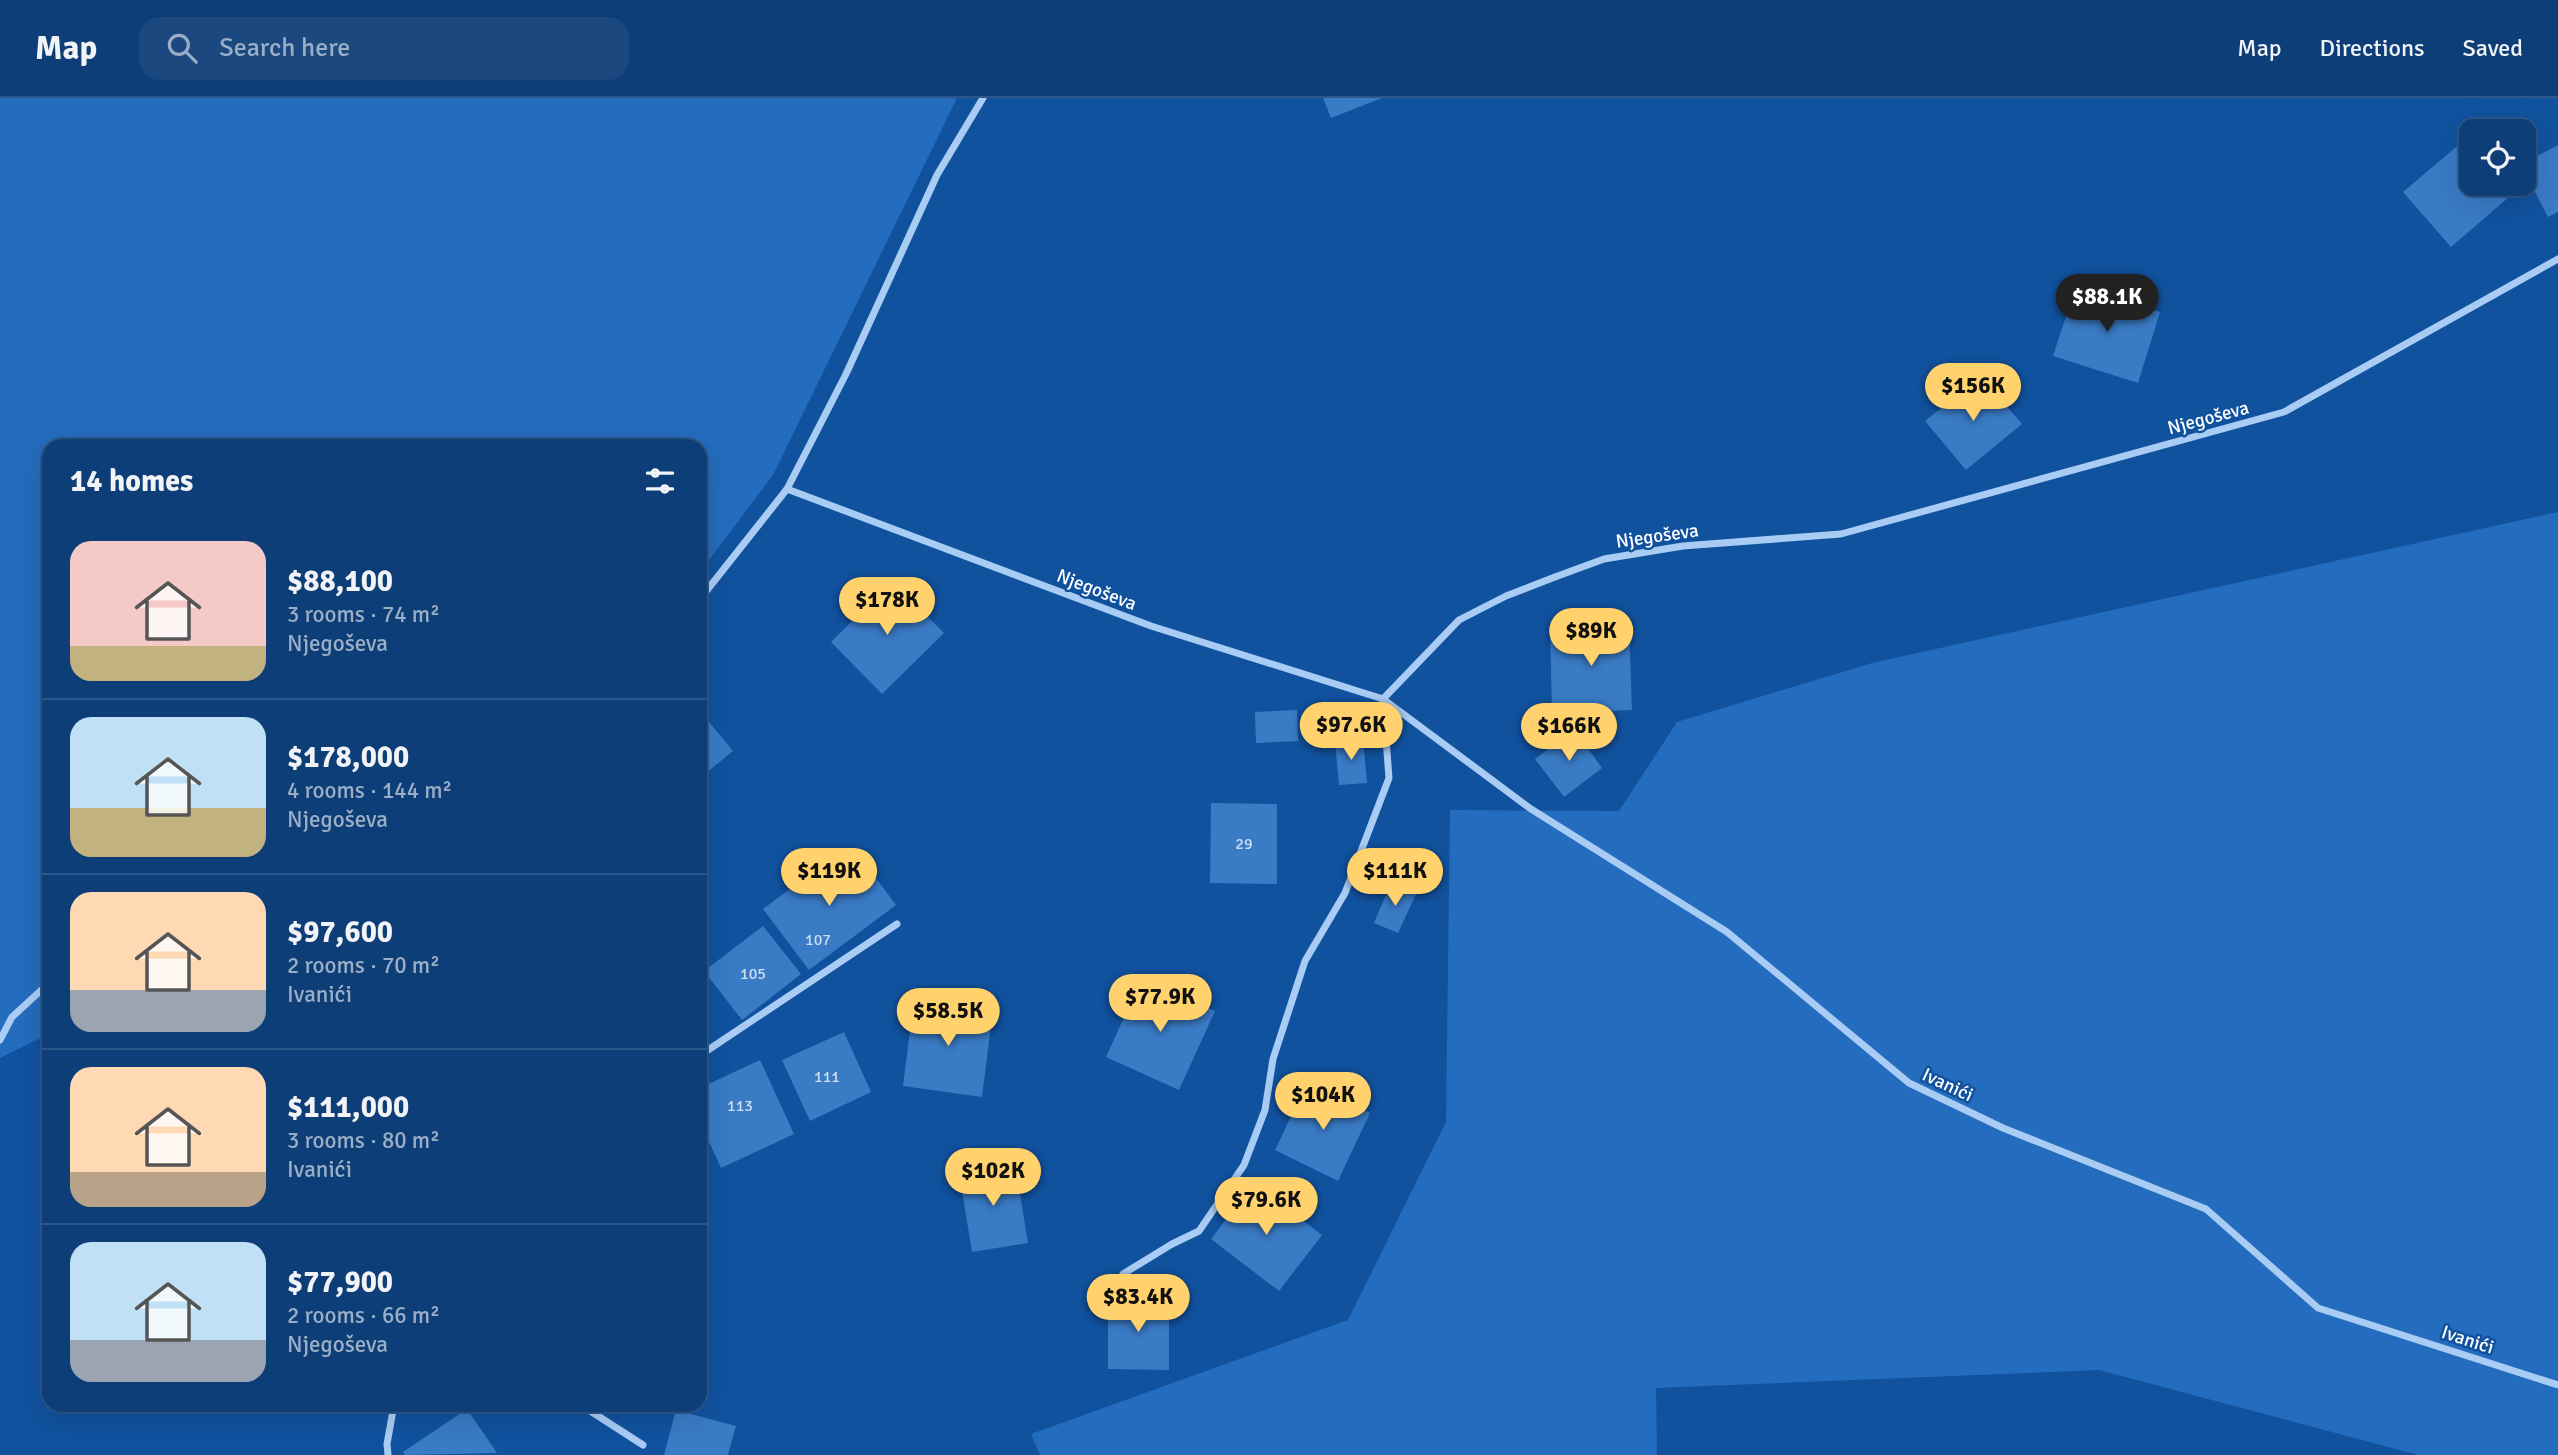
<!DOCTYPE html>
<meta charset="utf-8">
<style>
:root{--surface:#0d3e77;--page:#1b497f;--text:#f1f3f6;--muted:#9aaec6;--line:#2d5789;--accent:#ffd26d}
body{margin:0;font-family:Signika,sans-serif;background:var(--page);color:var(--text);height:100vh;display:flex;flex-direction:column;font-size:26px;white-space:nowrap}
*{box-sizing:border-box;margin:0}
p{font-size:23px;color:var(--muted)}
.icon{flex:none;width:38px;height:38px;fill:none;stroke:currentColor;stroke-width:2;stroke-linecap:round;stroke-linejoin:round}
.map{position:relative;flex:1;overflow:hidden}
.drawer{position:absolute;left:42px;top:341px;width:665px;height:973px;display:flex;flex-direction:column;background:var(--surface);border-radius:21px;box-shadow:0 7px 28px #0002,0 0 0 2px var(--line)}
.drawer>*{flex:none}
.buttons{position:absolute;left:2459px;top:21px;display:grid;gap:14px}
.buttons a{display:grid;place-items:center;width:77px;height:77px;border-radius:14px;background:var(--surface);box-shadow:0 7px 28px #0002,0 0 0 2px var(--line);font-size:35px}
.price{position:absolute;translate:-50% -60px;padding:0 16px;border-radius:24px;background:var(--accent);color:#111;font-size:23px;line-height:46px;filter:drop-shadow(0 2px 4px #0008)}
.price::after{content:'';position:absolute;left:50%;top:42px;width:21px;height:16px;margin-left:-10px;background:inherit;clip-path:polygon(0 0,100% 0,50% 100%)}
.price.selected{background:#222;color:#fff}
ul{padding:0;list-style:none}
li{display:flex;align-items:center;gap:21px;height:175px;padding:0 28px}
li+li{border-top:2px solid var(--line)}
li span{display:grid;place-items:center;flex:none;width:196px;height:140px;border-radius:21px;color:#555}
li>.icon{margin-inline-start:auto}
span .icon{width:84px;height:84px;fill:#fffc;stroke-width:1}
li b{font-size:30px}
h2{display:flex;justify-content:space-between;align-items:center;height:84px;padding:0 28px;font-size:30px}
header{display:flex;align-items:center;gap:42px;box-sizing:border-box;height:98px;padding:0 35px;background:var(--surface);border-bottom:2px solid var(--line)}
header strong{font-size:33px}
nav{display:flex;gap:38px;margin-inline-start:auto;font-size:24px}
.search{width:490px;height:63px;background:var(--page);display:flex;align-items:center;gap:18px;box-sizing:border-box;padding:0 24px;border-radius:21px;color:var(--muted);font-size:26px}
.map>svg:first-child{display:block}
.green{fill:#246cbd}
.building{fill:#3a7bc6}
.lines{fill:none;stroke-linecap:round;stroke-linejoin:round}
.street{stroke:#a9ccf5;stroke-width:7}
.labels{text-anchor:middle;stroke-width:5;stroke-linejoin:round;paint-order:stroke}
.number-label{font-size:16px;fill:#cedef1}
.street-label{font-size:19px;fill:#fff;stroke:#11529f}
</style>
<header>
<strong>Map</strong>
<div class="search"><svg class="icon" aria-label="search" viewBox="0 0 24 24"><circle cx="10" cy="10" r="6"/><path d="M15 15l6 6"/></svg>Search here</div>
<nav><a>Map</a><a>Directions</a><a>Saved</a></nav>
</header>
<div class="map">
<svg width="2558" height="1357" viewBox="0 0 2558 1357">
<rect width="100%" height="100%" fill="#11529f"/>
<!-- green -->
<g class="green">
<polygon points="0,0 957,0 773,377 700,474 700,348 49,348 49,936 0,960"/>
<polygon points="2558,414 2558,1357 2418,1357 2099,1272 1656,1290 1657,1357 1040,1357 1031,1336 1348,1222 1446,1024 1450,712 1619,713 1677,624 1872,565"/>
</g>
<!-- building -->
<g class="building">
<polygon points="1323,0 1382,0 1331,20"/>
<polygon points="2462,44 2471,55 2471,86 2498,86 2509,99 2451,149 2403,94"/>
<polygon points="2558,47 2558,114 2548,119 2524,73 2524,65"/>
<polygon points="2076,188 2160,214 2138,285 2053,258"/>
<polygon points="1981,278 2022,326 1966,372 1925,323"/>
<polygon points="892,483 944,535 882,596 831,544"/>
<polygon points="1629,525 1632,612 1552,615 1550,528"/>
<polygon points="1297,612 1298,643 1256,645 1255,614"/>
<polygon points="700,613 733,653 700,680"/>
<polygon points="1574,631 1602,670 1564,699 1535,661"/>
<polygon points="1363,642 1367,685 1339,687 1335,644"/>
<polygon points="1211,705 1277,706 1277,786 1210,785"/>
<polygon points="855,752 896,807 809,872 763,811 826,764 830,770"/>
<polygon points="1391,785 1416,796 1398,835 1374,825"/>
<polygon points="763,828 801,876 742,922 704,873"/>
<polygon points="1142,880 1215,913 1179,992 1106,959"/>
<polygon points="914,901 993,911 982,999 903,988"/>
<polygon points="844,934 871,994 810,1023 782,962"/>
<polygon points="760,962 794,1036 721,1070 700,1024 700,990"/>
<polygon points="1307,985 1370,1015 1338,1083 1275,1052"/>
<polygon points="1015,1065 1028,1145 972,1154 959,1074"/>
<polygon points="1254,1085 1322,1137 1279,1193 1211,1141"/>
<polygon points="1108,1199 1169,1200 1169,1272 1108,1271"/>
<polygon points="467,1311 497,1355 405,1357 403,1354"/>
<polygon points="676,1312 736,1328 728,1357 664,1357"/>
</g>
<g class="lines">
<!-- street -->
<g class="street">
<polyline points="787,391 1151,528 1383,601 1459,522 1506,498 1555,479 1604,461 1683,448 1841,436 2284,314 2558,161"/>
<polyline points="700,501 787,391 846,276 937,77 983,0"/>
<polyline points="1383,601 1531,711 1727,834 1909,985 2003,1030 2206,1111 2318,1210 2558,1287"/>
<polyline points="0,942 12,919 49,885"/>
<polyline points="700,954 708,952 897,826"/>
<polyline points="1123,1176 1172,1146 1199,1133 1244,1067 1265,1012 1273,961 1305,863 1345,795 1389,680 1383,601"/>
<polyline points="581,1307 643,1347"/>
<polyline points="388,1357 387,1346 394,1307"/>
</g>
</g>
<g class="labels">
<!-- number labels -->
<g class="number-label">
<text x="1244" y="751">29</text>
<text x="818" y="847">107</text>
<text x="753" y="881">105</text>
<text x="827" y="984">111</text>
<text x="740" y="1013">113</text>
</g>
<!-- street labels -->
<g class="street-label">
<text transform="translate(2208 319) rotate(-15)" y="7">Njegoševa</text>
<text transform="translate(1657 437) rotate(-8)" y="7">Njegoševa</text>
<text transform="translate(1097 491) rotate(21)" y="7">Njegoševa</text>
<text transform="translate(1948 986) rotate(25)" y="7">Ivanići</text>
<text transform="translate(2468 1241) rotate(18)" y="7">Ivanići</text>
</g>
</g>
</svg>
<div class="buttons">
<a><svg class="icon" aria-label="locate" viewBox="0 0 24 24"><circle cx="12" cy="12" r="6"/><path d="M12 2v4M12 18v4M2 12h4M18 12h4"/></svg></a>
</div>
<b class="price selected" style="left:2107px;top:236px">$88.1K</b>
<b class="price" style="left:1973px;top:325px">$156K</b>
<b class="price" style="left:887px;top:539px">$178K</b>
<b class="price" style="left:1591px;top:570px">$89K</b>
<b class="price" style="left:1351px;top:664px">$97.6K</b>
<b class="price" style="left:1569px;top:665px">$166K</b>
<b class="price" style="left:829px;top:810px">$119K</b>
<b class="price" style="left:1395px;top:810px">$111K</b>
<b class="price" style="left:1160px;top:936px">$77.9K</b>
<b class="price" style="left:948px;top:950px">$58.5K</b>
<b class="price" style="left:1323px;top:1034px">$104K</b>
<b class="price" style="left:993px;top:1110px">$102K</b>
<b class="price" style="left:1266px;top:1139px">$79.6K</b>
<b class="price" style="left:1138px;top:1236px">$83.4K</b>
<section class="drawer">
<h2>14 homes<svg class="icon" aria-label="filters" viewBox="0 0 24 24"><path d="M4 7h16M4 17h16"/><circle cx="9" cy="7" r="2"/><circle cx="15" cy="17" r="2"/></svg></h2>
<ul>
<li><span style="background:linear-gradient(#f6c9c9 75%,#c2b280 0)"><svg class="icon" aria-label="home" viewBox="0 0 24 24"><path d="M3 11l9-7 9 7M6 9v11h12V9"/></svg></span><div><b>$88,100</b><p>3 rooms · 74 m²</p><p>Njegoševa</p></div></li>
<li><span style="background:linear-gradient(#bfe0f5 65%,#c2b280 0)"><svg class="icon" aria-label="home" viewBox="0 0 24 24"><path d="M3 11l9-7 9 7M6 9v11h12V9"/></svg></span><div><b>$178,000</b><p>4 rooms · 144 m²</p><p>Njegoševa</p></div></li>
<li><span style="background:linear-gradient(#ffd9b3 70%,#9aa5b1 0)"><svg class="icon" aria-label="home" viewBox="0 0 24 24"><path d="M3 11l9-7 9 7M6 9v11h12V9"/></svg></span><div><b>$97,600</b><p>2 rooms · 70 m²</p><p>Ivanići</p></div></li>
<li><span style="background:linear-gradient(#ffd9b3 75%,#b9a48a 0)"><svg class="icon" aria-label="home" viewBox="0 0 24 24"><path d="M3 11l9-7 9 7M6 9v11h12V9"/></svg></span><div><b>$111,000</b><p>3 rooms · 80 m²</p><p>Ivanići</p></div></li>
<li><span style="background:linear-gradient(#bfe0f5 70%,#9aa5b1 0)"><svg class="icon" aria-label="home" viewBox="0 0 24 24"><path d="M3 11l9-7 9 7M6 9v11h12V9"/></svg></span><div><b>$77,900</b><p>2 rooms · 66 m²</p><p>Njegoševa</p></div></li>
</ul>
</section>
</div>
